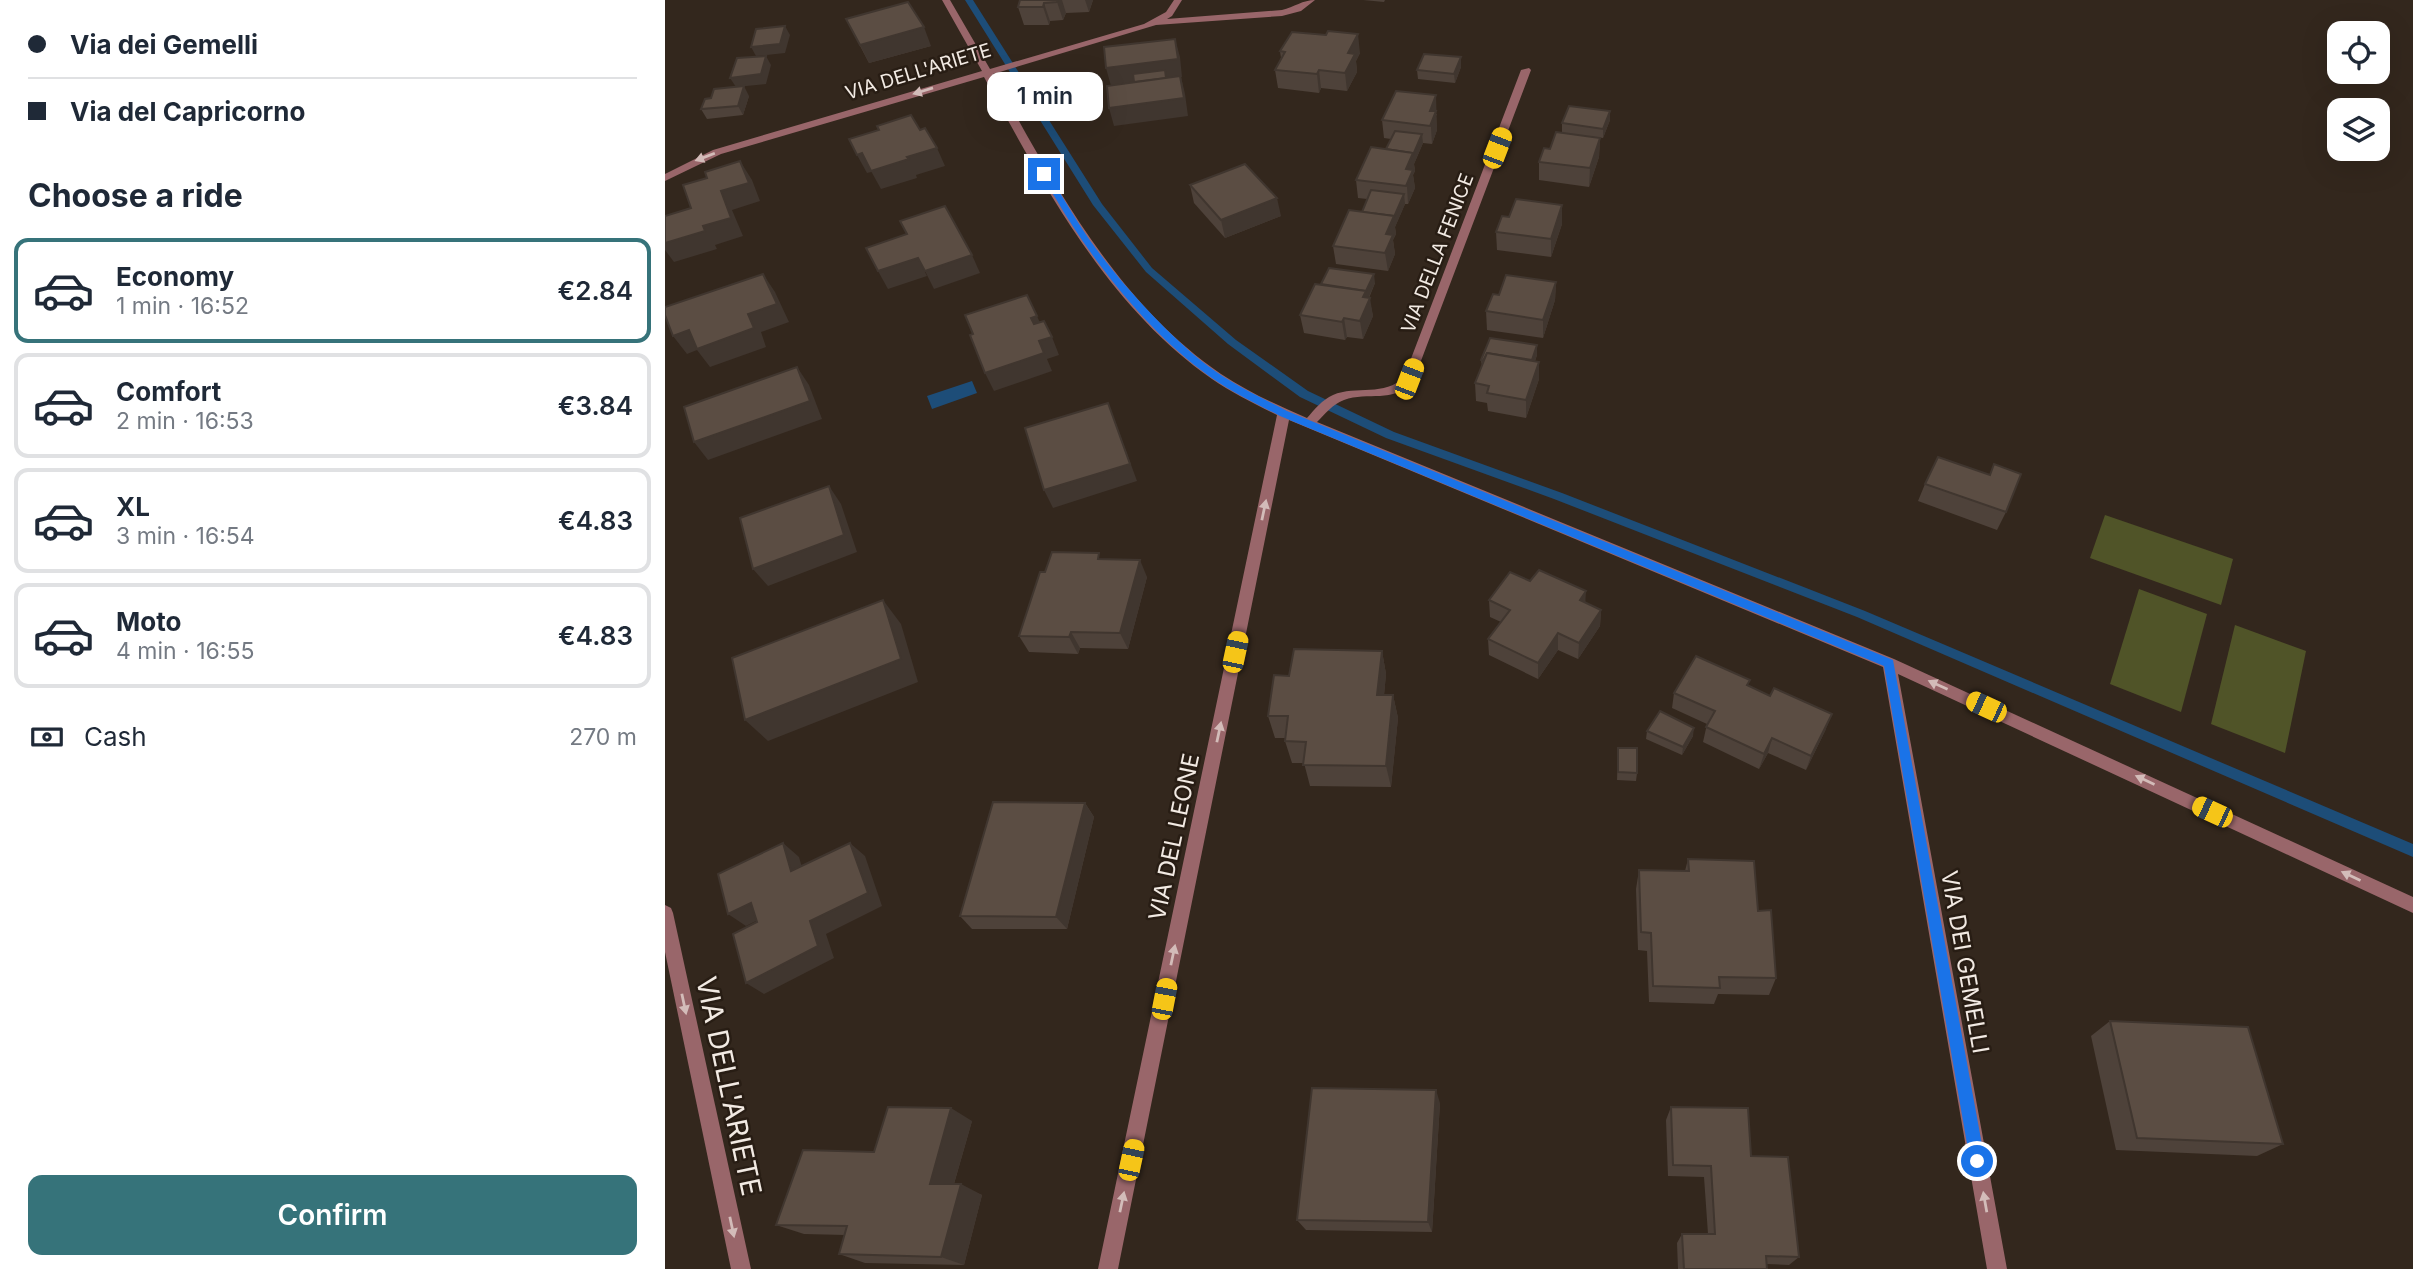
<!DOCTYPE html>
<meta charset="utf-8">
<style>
:root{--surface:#fff;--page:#f2f2f3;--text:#1f2937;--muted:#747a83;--line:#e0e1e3;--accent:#36737a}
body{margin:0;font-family:Inter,sans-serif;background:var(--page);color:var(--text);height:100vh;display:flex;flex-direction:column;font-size:26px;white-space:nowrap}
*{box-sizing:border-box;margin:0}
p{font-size:23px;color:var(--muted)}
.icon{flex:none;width:38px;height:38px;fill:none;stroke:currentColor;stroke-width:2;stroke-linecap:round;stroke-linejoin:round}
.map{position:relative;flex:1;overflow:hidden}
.details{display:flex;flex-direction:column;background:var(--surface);width:665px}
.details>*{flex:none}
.guide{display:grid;align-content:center;height:154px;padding:0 28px;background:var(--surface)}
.tools{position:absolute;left:1662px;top:21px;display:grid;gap:14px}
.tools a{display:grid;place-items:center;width:63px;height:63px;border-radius:14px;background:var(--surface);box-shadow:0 7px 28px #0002;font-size:35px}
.end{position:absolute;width:32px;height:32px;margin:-16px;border:9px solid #1a73e8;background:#fff;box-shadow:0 0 0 4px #fff}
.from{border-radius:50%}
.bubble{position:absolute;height:49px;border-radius:14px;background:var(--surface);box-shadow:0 7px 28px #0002;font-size:23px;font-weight:600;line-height:49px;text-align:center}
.car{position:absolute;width:21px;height:42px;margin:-21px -10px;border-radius:9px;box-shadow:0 0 5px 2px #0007;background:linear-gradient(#f5c518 24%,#345 0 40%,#f5c518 0 76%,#345 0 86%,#f5c518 0)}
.guide b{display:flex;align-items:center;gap:24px;height:66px;font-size:26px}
.guide b+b{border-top:2px solid var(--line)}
.guide i{width:18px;height:18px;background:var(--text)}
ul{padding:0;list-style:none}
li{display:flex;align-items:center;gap:21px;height:105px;margin:0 14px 10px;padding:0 14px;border:4px solid var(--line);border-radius:14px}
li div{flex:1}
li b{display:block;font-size:26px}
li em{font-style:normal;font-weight:600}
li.active{border-color:var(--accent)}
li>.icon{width:63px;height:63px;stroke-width:1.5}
h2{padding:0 28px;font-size:32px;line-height:84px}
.pay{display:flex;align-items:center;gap:18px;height:77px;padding:0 28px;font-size:26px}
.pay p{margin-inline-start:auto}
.cta{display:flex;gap:14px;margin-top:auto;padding:14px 28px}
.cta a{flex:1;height:80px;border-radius:14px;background:var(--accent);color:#fff;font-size:28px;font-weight:600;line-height:80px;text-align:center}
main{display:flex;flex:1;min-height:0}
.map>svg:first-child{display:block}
.green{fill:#505428}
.water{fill:#1d4d78}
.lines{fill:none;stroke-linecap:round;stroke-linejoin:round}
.stream{fill:#1d4d78;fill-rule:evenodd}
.minor{fill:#99666a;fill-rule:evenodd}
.wall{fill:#4e423a}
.shaded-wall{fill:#40362f}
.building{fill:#5b4d43;stroke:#40362f;stroke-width:2}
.oneway{fill:#d3bcb9}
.route{fill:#1a73e8}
.labels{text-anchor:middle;stroke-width:5;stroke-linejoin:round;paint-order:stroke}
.far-street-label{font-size:19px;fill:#f2eae3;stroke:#281d14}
.street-label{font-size:23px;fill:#f2eae3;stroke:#281d14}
.near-street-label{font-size:28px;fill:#f2eae3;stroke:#281d14}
</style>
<main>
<section class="details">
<div class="guide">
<b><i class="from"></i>Via dei Gemelli</b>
<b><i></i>Via del Capricorno</b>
</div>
<h2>Choose a ride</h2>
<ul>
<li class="active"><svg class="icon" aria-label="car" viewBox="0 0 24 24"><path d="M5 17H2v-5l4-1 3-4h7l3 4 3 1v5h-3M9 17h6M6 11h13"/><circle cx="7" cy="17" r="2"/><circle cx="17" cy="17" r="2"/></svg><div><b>Economy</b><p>1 min · 16:52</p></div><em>€2.84</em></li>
<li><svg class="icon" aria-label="car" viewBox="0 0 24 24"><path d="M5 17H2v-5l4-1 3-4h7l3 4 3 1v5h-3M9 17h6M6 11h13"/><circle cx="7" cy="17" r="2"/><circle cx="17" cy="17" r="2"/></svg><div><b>Comfort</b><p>2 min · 16:53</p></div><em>€3.84</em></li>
<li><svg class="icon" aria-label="car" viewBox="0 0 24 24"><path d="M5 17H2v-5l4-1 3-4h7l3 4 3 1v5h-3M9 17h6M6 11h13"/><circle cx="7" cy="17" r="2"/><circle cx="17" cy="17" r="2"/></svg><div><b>XL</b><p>3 min · 16:54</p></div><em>€4.83</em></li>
<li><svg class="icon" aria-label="car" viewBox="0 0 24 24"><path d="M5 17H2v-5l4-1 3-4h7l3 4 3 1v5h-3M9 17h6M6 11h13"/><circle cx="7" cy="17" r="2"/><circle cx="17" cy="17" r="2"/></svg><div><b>Moto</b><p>4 min · 16:55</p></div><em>€4.83</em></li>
</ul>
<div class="pay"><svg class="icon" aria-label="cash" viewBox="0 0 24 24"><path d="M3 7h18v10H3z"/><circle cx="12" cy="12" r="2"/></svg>Cash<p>270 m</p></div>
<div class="cta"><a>Confirm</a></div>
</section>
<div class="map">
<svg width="1748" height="1269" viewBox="0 0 1748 1269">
<rect width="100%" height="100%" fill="#33271d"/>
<g class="green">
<polygon points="1440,515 1568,559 1556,605 1425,558"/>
<polygon points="1474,589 1542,614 1516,712 1445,684"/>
<polygon points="1570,625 1641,651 1620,753 1546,724"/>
</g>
<polygon class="water" points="307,381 312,393 267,409 262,396"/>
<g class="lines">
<polygon class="stream" points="300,0 308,0 437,204 487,268 571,340 643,391 729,432 897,493 1200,611 1748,844 1748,857 1192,617 889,499 721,438 635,397 563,344 481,272 428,205"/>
<g class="minor">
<path d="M277,0H285L325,69L479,24L501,12L509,0H517L507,16L502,19L617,10C629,7 638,0 650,0L636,11L617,16L491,25L328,74C388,183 451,302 556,374C583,392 612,405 642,418C650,409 657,400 668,395C691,385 720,397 739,377L856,70L864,68L866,70L748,382C728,404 703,391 679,400C668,404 660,414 652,422L1229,659L1748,897V913L1233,674L1342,1269H1322L1218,667L624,420L453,1269H433L612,415C590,404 567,393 547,379C442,306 379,186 319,77L56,154L0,181V174L48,150L317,71Z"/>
<polygon points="0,905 6,908 8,913 86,1269 66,1269 0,952"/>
</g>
</g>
<g class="wall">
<polygon points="355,0 428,0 424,12 401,13 398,20 385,21 384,25 359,25 353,7"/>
<polygon points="698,0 720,0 719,2"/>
<polygon points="181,19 266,46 204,63"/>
<polygon points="615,51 695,53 691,61 692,72 682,91 656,88 654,93 613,88 610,70 616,58"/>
<polygon points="796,67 790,83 753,79 752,70"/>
<polygon points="84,96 78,115 42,119 36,109"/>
<polygon points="945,111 945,120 938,138 897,133 897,123"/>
<polygon points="772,114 771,116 772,130 767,144 758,143 749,164 750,171 748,175 750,188 743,204 740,204 730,227 731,234 728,240 730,254 723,271 671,264 668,246 697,212 702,199 693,198 691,180 721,149 726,139 719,138 717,120"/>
<polygon points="935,138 934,157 924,187 874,180 874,162 885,149"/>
<polygon points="525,185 616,216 560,238 529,203"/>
<polygon points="897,205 897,224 886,257 832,250 831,232 844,217"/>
<polygon points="891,282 890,300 878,338 822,330 821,311"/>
<polygon points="710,283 704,298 708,316 698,339 682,337 680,340 639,333 635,315 656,284"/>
<polygon points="872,355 870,361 874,379 861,418 823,411 822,403 811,401 810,383 817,366 816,360"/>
<polygon points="1329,464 1341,512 1332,530 1253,501 1260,484 1325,475"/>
<polygon points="437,559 482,577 463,649 415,648 413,654 364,652 354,636 380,572"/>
<polygon points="865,581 920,603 936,610 935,626 913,659 893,650 873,679 824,655 823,639 836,622 825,617 824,600"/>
<polygon points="717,651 721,674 719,695 728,695 733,718 726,787 645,786 639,763 627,763 620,741 620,738 610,738 603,716 624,676"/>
<polygon points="1084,686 1161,729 1141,770 1103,753 1094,769 1038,742 1042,724 1007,708 1009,693"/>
<polygon points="982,731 1028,736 1017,755 981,739"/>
<polygon points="953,748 972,773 971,781 952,780"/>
<polygon points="420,803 429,817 402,929 307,929 295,916"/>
<polygon points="1023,859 1093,911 1111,978 1104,995 1053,994 1049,1004 984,1002 982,951 973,950 971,889 974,870 1020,871"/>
<polygon points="1445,1021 1618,1144 1592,1156 1451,1150 1426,1036"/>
<polygon points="775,1103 767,1232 641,1230 632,1220"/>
<polygon points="1006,1107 1086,1156 1134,1257 1124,1265 1102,1264 1102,1269 1013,1269 1012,1243 1017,1234 1043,1234 1039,1177 1003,1176 1001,1120"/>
<polygon points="307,1121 289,1184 317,1195 299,1265 200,1263 174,1254 180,1235 139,1234 111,1225 209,1152"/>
</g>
<g class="shaded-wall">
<polygon points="393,0 397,0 401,13 398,20 392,2"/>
<polygon points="420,0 428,0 424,12"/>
<polygon points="379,3 385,21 384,25 378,7"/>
<polygon points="120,26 125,35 120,53 91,56 86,47"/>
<polygon points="259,27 266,46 204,63 195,45"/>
<polygon points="693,34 695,53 691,61 692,72 682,91 680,73 683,53"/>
<polygon points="510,39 515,57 517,77 516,77 520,94 523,116 449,126 444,108 446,86 441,68"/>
<polygon points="101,56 106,65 101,84 71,87 65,78"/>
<polygon points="796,57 796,67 790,83 789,74"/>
<polygon points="654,70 656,88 654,93 652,74"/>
<polygon points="79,86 84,96 78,115 73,106"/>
<polygon points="771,95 772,130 767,144 765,111"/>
<polygon points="945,111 945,120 938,138 938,129"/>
<polygon points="757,134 758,143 749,164 750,171 748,175 750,188 743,204 741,169"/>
<polygon points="935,138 934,157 924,187 925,168"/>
<polygon points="272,148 280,166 251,175 252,178 216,189 206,171 242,157"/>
<polygon points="197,153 206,172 202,173 192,155"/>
<polygon points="75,161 87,180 95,201 67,210 78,236 50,245 52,249 9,262 0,250 0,243 38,226 56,191"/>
<polygon points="739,194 740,204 730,227 731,234 728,240 730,254 723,271 720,253 721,234"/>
<polygon points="612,198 616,216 560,238 556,220"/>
<polygon points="897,205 897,224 886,257 886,239"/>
<polygon points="307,255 315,273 269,289 260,271"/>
<polygon points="253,258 262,276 223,289 213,271"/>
<polygon points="98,274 110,292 124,322 96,332 101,347 45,367 32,350 22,354 8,336 24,330 83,314"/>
<polygon points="709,274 710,283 702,301 705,298 708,316 698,339 695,321 697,299"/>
<polygon points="891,282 890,300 878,338 878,320"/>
<polygon points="372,316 380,334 374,336 366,318"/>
<polygon points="679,318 682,337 680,340 677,322"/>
<polygon points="387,337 394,355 382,359 387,371 329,391 320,373 374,341"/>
<polygon points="872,345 872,355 864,378 864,368"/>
<polygon points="874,362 874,379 861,418 861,400"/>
<polygon points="132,367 144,385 157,419 43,460 29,442"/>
<polygon points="450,421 472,481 388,508 379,490"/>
<polygon points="164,486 176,504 192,552 103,586 88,569"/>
<polygon points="475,560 482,577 463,649 455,633"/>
<polygon points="921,591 920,608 915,600"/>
<polygon points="218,600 236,624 253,682 103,741 80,720"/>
<polygon points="936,610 935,626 913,659 914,643"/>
<polygon points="406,632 415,648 413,654 404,637"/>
<polygon points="893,633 893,650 873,679 873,663"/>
<polygon points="717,651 721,674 717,717 712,695"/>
<polygon points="728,695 733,718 726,787 721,766"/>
<polygon points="1167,714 1161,729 1141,770 1146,756"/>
<polygon points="1029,728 1028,736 1017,755 1018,747"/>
<polygon points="1107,738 1103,753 1094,769 1099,754"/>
<polygon points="420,803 429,817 402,929 391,917"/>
<polygon points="118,843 134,857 142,885 126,871"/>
<polygon points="185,843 200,856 217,906 161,934 169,958 99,994 81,983"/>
<polygon points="86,903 103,915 81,926 63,914"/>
<polygon points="771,1090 775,1103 767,1232 763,1222"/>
<polygon points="286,1108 307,1121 286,1194 265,1184"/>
<polygon points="296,1184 317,1195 299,1265 276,1257"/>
</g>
<g class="building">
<polygon points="355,0 393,0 392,2 379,3 378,7 353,7"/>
<polygon points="243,2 259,27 195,45 181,19"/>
<polygon points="120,26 115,44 86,47 91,29"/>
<polygon points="663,31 693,34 683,53 690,54 680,73 654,70 652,74 610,70 620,52 615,51 627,32 661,35"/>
<polygon points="510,39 513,59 441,68 439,47"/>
<polygon points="759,54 796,57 789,74 752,70"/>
<polygon points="101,56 96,74 65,78 72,58"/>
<polygon points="500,70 501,78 469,82 468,74"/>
<polygon points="515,76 519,98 444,108 442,86"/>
<polygon points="79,86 73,106 36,109 40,99 46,98 49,89"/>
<polygon points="731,91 771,95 765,111 771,111 765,126 717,120"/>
<polygon points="904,106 945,111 938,129 897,123"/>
<polygon points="246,115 255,130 260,128 272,148 242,157 244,159 206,171 197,153 192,155 184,139 214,130 212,126"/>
<polygon points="730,131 757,134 748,155 748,153 721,149"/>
<polygon points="891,132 935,138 925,168 874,162 879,148 885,149"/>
<polygon points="706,147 748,153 741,169 748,170 741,186 691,180"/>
<polygon points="75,161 84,183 56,191 66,218 38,226 40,231 0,243 0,216 26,208 18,185 42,178 40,172"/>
<polygon points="580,164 612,198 556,220 525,185"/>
<polygon points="706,190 739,194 729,217 729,216 697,212"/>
<polygon points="851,199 897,205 886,239 831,232 837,216 844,217"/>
<polygon points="280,206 307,255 260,271 253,258 213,271 201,248 242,234 235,221"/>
<polygon points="684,210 729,216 721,234 728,235 720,253 668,246"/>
<polygon points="664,268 709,274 701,291 656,284"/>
<polygon points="98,274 112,304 83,314 89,328 32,349 24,330 8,336 0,315 0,307"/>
<polygon points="841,275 891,282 878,320 821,311 828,294 834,295"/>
<polygon points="650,284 701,291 698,297 705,298 695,321 679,318 677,322 635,315"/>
<polygon points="362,295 372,316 366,318 369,324 379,321 387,337 374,341 379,353 320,373 305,335 308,334 300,315"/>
<polygon points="825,338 872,345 867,360 822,353 818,361 816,360"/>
<polygon points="822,353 874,362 861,400 822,393 824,386 810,383"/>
<polygon points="132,367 145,401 29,442 19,407"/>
<polygon points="443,403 465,464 379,490 360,428"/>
<polygon points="1273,457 1325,475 1329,464 1356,474 1341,512 1260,484"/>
<polygon points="164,486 179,535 88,569 75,518"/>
<polygon points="387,552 434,553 433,559 475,560 455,633 406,632 404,637 354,636 375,572 380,572"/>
<polygon points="874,570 921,591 915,600 936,610 914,643 893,633 873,663 823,639 845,610 824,600 845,572 865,581"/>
<polygon points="218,600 236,659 80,720 67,658"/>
<polygon points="629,649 717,651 712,695 728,695 721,766 638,765 641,742 620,741 623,716 603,716 609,675 624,676"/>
<polygon points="1031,656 1085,680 1082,685 1105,696 1109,688 1167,714 1146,756 1107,738 1099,754 1041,727 1050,711 1009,693"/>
<polygon points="995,711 1029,728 1018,747 982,731"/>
<polygon points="953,748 972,748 972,773 953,772"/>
<polygon points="328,802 420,803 391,917 295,916"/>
<polygon points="118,843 126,871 185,843 203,893 145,921 153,946 81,983 68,934 92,922 86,903 63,914 53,874"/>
<polygon points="1023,859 1089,861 1093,911 1106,910 1111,978 1054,977 1055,988 988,986 986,933 976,932 974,870 1024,871"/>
<polygon points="1445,1021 1583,1027 1618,1144 1472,1138"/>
<polygon points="647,1088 771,1090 763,1222 632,1220"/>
<polygon points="223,1107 286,1108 265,1184 296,1184 276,1257 174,1254 182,1226 111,1225 138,1150 209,1152"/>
<polygon points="1006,1107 1083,1108 1086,1156 1123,1157 1134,1257 1101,1256 1102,1269 1019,1269 1017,1234 1050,1234 1046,1166 1008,1165"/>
</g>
<defs><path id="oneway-solid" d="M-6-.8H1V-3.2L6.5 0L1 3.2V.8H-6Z" transform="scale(1.75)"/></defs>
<g class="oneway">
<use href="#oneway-solid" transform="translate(258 91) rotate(163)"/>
<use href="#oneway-solid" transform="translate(40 157) rotate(159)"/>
<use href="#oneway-solid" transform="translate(599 510) rotate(-78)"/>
<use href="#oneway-solid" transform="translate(1273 685) rotate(-156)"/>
<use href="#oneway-solid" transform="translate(554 732) rotate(-78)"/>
<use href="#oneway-solid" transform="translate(1480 780) rotate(-155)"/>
<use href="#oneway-solid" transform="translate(1686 876) rotate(-155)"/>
<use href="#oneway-solid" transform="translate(508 955) rotate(-78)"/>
<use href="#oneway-solid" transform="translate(19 1004) rotate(78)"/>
<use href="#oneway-solid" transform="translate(457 1202) rotate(-78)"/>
<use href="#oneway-solid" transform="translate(1320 1202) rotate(-100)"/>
<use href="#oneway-solid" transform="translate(67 1227) rotate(78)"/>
</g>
<path class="route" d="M376,172H382C394,190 404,209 416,227C445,272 500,333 543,366C567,384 595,397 622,411L1228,660L1320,1161L1318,1166L1312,1169L1307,1166L1305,1161L1219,666L615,416C588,402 560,389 536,370C481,329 425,258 391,199C386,191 377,180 376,172Z"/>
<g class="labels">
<g class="far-street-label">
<text transform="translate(253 71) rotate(-17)" y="7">VIA DELL'ARIETE</text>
<text transform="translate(772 253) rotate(-69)" y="7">VIA DELLA FENICE</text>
</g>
<g class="street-label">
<text transform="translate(509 837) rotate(-78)" y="8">VIA DEL LEONE</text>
<text transform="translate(1300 962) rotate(80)" y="8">VIA DEI GEMELLI</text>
</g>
<g class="near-street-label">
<text transform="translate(64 1086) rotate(78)" y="10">VIA DELL'ARIETE</text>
</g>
</g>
</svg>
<div class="tools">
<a><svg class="icon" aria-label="locate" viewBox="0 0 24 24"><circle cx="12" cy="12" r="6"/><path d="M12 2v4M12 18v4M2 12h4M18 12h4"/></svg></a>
<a><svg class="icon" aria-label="layers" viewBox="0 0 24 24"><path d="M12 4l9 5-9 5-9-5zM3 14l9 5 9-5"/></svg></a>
</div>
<i class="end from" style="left:1312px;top:1161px"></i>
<i class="end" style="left:379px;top:174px"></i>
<div class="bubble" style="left:322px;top:72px;width:116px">1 min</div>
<i class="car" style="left:832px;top:148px;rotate:21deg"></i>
<i class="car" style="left:744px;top:379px;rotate:21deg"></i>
<i class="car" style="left:570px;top:652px;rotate:12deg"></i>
<i class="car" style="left:1321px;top:707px;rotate:295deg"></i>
<i class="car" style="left:1547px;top:812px;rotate:295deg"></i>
<i class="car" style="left:499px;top:999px;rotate:11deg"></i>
<i class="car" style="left:466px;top:1160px;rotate:12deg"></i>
</div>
</main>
